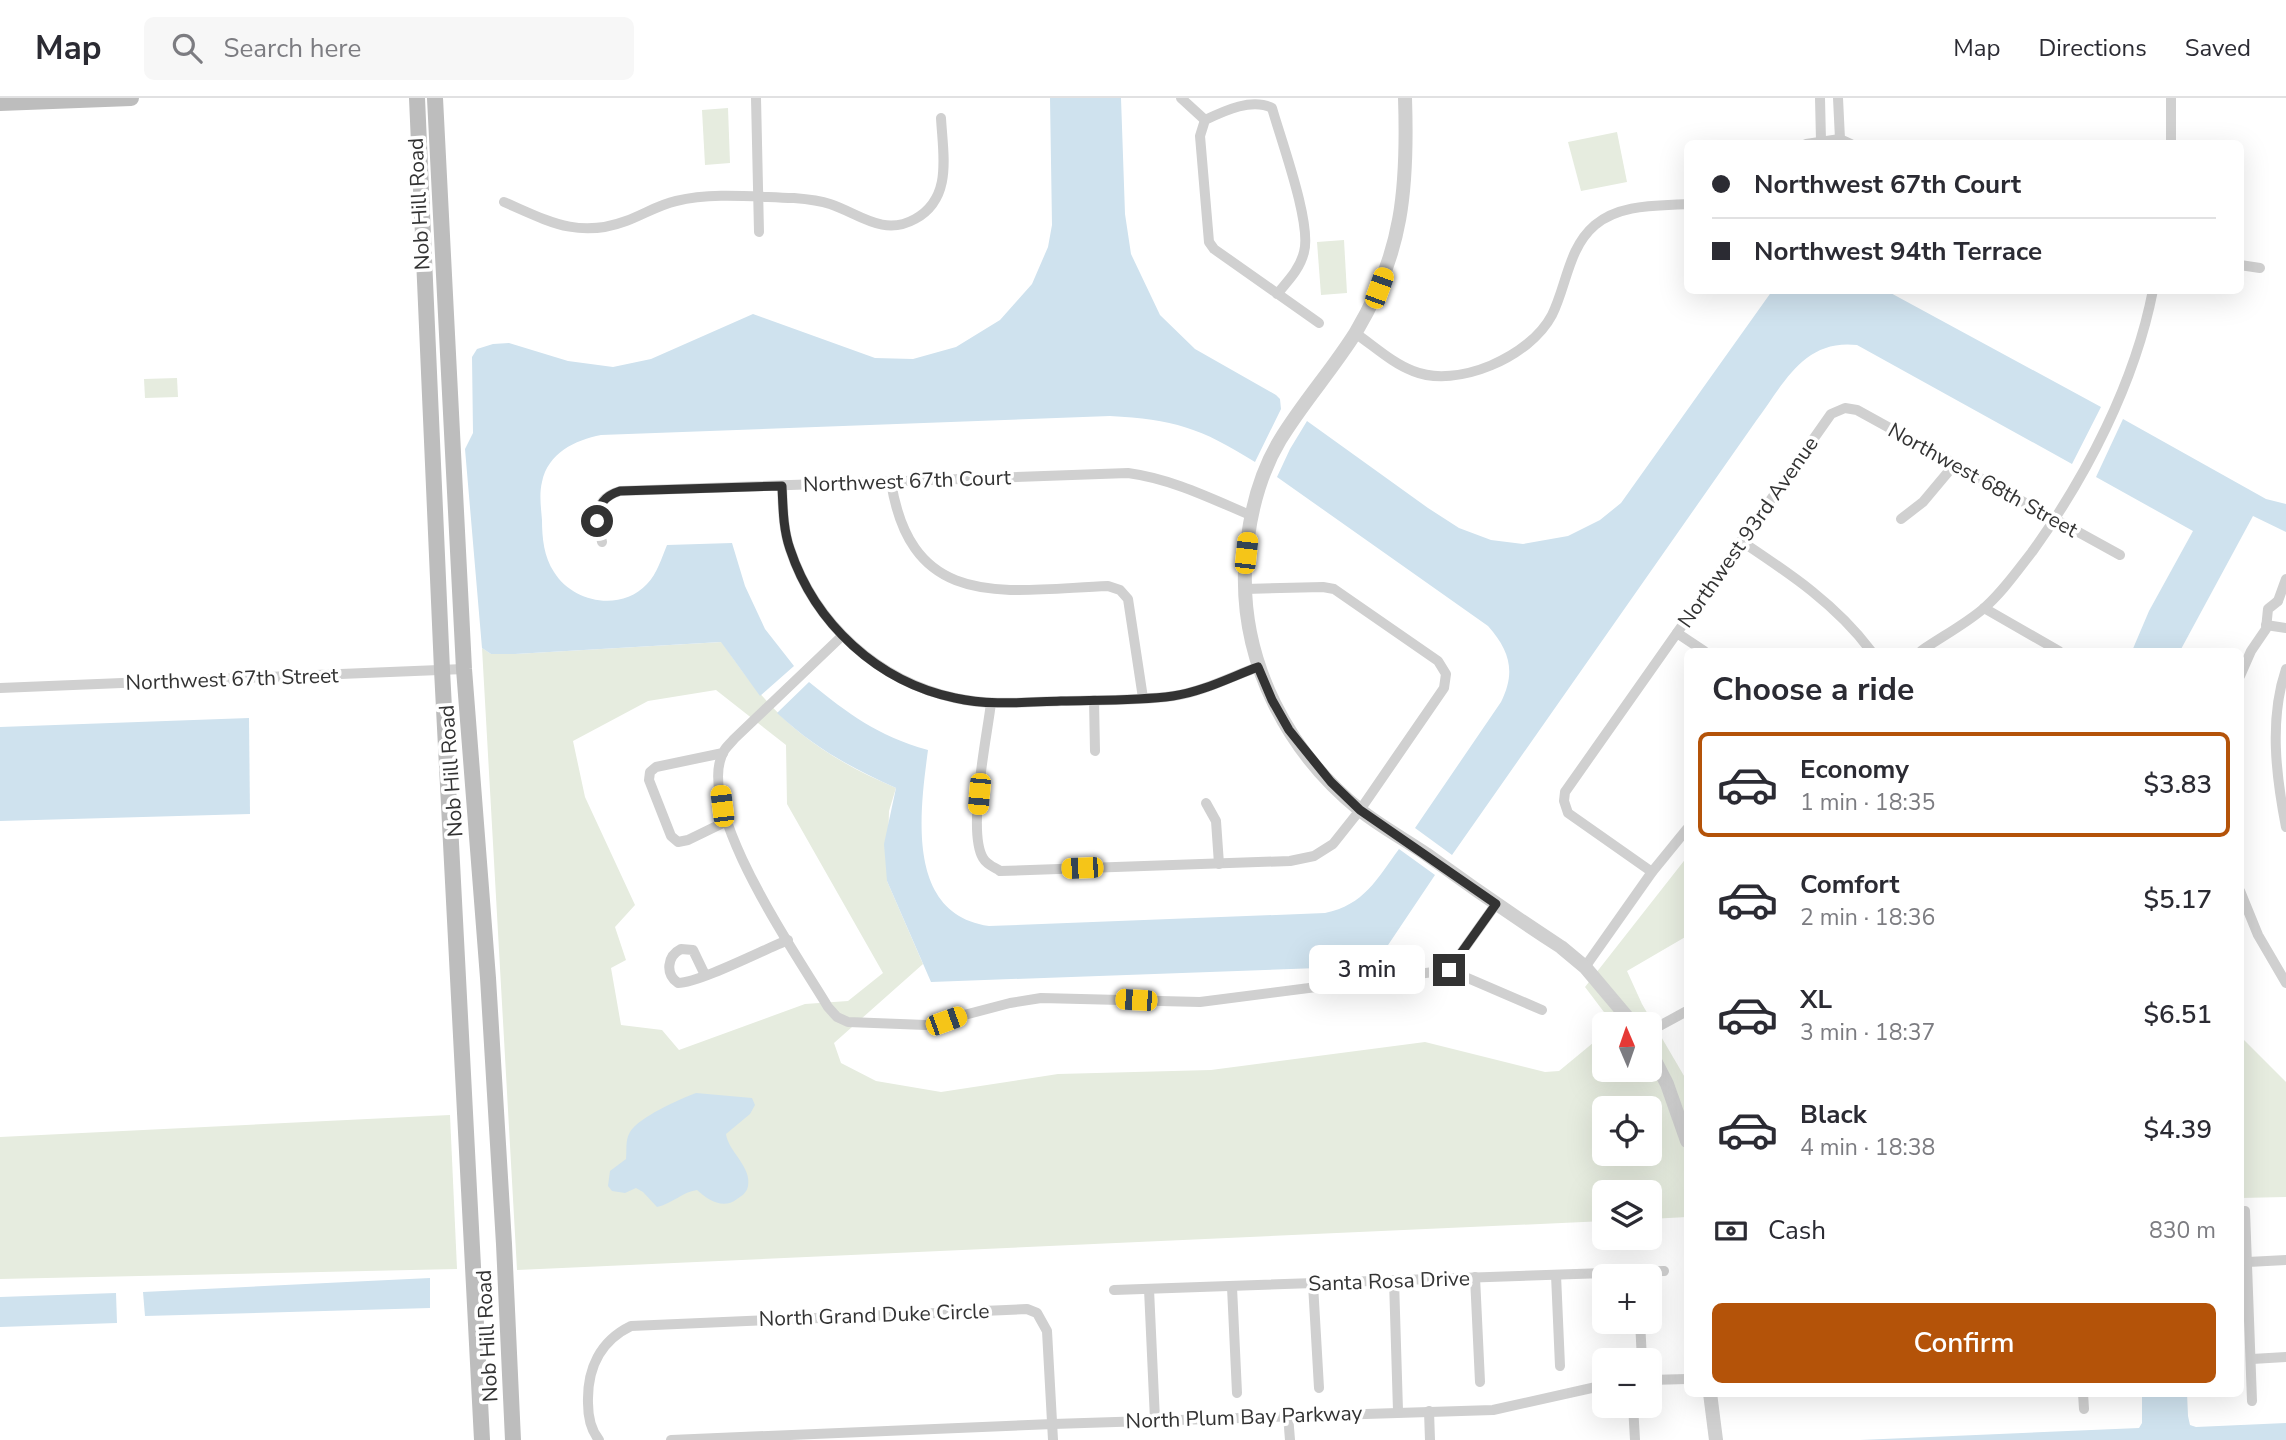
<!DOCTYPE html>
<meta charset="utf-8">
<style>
:root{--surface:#fff;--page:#f7f7f7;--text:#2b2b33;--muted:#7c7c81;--line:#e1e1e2;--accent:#b45309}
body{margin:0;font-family:"Nunito Sans",sans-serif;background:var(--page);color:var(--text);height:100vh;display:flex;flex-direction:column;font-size:26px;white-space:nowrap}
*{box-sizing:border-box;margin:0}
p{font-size:23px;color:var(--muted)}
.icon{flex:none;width:38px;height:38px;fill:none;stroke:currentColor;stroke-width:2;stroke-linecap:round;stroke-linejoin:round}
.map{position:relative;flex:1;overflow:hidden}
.sheet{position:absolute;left:1684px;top:550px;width:560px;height:749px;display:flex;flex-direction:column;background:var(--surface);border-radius:10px;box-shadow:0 7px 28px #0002}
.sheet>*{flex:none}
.top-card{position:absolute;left:1684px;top:42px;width:560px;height:154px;border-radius:10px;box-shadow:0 7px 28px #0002;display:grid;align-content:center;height:154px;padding:0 28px;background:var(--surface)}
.needle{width:46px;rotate:358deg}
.buttons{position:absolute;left:1592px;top:914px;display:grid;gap:14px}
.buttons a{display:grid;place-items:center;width:70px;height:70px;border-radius:10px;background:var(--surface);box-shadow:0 7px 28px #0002;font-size:35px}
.end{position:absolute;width:32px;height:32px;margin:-16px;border:9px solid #333;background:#fff;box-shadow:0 0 0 4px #fff}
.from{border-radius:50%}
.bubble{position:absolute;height:49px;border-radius:10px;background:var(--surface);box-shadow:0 7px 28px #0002;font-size:23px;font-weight:600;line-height:49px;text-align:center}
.car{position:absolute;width:21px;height:42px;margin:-21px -10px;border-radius:9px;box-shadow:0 0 5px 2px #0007;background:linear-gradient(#f5c518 24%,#345 0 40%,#f5c518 0 76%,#345 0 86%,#f5c518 0)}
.top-card b{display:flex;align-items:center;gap:24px;height:66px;font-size:26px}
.top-card b+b{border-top:2px solid var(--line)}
.top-card i{width:18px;height:18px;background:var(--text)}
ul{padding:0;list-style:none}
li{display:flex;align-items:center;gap:21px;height:105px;margin:0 14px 10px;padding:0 14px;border:4px solid transparent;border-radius:10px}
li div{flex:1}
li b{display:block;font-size:26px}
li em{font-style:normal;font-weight:600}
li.current{border-color:var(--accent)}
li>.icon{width:63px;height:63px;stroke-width:1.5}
h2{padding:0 28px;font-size:32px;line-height:84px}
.pay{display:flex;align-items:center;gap:18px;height:77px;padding:0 28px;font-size:26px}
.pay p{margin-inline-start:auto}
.primary-button{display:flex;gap:14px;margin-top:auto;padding:14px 28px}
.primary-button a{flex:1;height:80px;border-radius:10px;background:var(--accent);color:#fff;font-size:28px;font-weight:600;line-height:80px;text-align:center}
header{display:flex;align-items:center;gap:42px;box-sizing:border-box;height:98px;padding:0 35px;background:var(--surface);border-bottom:2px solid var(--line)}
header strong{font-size:33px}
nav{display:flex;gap:38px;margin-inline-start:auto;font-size:24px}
.search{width:490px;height:63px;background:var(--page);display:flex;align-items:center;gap:18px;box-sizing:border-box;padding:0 24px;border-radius:10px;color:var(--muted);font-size:26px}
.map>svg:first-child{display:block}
.green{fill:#e6ecdf;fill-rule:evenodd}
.water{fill:#cfe2ee}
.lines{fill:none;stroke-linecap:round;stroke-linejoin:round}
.minor{stroke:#d0d0d0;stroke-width:10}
.tertiary{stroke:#d0d0d0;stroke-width:14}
.secondary{stroke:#bdbdbd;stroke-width:16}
.route{stroke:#333;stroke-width:9}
.labels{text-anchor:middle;stroke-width:7;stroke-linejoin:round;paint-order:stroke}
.street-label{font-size:21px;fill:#333;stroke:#fff}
</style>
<header>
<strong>Map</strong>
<div class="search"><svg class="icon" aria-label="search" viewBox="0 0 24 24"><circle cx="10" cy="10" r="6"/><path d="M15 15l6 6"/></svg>Search here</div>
<nav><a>Map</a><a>Directions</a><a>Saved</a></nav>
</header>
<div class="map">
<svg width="2286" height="1342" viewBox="0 0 2286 1342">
<rect width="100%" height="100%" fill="#fff"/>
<g class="green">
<polygon points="728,10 730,65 705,67 702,12"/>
<polygon points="1617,34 1627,84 1581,93 1568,44"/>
<polygon points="1344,142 1347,195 1321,197 1317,144"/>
<polygon points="177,280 178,299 145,300 144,281"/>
<path d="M722,544C772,620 813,654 896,690L889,713L887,783L923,866L834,945L841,965L876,983L941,994L1058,976L1211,972L1425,944L1545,974L1559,973L1605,935V971H1650V926H1613L1585,889L1687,759V838L1627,873L1642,906L1687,983V1119L1650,1121V1094H1605V1123L517,1172L482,550L491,556H515ZM716,592L786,647L787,706L883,875L848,903L805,906L679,952L662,932L621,927L611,870L626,862L615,829L635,807L585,699L573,643L648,603ZM1605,1010H1650V1055H1605Z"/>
<polygon points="2240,938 2286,984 2286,1099 2240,1100"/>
<polygon points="450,1017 457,1171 0,1181 0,1039"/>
</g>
<g class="water">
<path d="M1050,0H1121L1125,116L1131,156L1160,217L1195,251L1276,297L1280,301L1281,311L1255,364C1201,330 1173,321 1110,318L601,337C575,342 548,355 542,384C539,396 541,410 542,422C542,440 544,459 554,474C573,505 621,514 647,486C657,476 662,459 667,447L732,445L745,488L765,531L794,568L760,598L721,544L515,556H491L482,550L465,351L473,335L472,259L477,251L493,246L509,245L568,263L613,269L651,261L753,216L875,260L913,261L956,249L1000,222L1032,186L1048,149L1052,127Z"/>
<path d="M1772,193H1887L2101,309L2072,366L1857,247C1803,241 1784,286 1756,323L1452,757L1415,730L1501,604C1516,574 1510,553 1488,528L1277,379L1290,351L1307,323L1428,410L1459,430L1491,442L1523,446L1568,438L1600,422L1621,405Z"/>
<polygon points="2123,321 2266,401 2286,406 2286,434 2253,418 2180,553 2132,553 2149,513 2193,433 2096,379"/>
<path d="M809,584C850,617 876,637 928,652C920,713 905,816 989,828L1325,815C1364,807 1377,781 1399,751L1435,777L1374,868L931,884L887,783L884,746L896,690C848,668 816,651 777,615Z"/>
<polygon points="249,620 250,716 0,723 0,629"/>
<path d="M696,995L752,1000L755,1007L750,1016L726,1036C728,1053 752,1069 748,1088C747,1094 742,1098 737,1101C723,1112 708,1102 697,1092C682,1094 672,1106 657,1109L643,1094L636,1090L625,1095L612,1093L608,1088L610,1073L626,1061C627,1051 625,1043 630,1034C639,1019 680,1001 696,995Z"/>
<polygon points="430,1180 430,1210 145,1218 143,1194"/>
<polygon points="116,1195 117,1225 0,1229 0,1199"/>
<polygon points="2142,1295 2187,1295 2188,1318 2190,1327 2196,1329 2286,1325 2286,1342 1860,1342 2139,1330 2142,1325"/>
</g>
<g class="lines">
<g class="minor">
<polyline points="756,0 759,134"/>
<polyline points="1181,0 1205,22"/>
<polyline points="1820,0 1821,43"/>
<polyline points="1838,0 1840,41"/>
<polyline points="1806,46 1840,41 1851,46"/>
<polyline points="2171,46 2171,0"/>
<path d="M504,104C548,123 578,141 626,123C643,117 658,107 676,103C713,94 755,99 793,100C805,101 818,102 830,106C858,115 883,139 915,121C953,100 943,57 941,20"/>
<polyline points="2240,167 2260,170"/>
<path d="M1277,196C1288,183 1300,171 1304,154C1312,126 1281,42 1272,10C1252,0 1226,12 1205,22L1200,38L1209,144L1214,151L1319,225"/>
<path d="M1355,235C1374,248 1392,265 1413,273C1457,291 1530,259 1552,217C1567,187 1568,150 1595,127C1620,106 1656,108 1687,106"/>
<path d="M891,384C912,515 1006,492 1108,488L1120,492L1128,501L1143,600"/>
<path d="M782,388C783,409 783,431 790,451C815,526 878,583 955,600C990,608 1026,604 1061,603C1098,602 1136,603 1173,598C1202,594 1230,579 1258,569"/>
<polyline points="1901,421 1923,404 1954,367"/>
<path d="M1741,443C1789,475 1836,506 1871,553"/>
<path d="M602,444C597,421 592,401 620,393L1128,375C1172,381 1210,400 1250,417"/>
<polyline points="2278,503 2286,481"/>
<polyline points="1984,510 2059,553"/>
<polyline points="2266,527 2286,530"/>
<polyline points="1677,535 1704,553"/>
<path d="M842,538L734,641C731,645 726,649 724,653C692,708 799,860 828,909L837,919L848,924L926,927L1010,905L1041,900L1200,904L1449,872L1542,912"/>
<path d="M1921,553C1941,539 1964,527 1983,511C2002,495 2017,473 2032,454C2086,379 2135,285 2153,192"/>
<path d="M2286,571C2269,621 2276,678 2286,729"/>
<polyline points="2240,578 2251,553 2266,531 2268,511 2278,503"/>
<polyline points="0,590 464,571"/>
<polyline points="1094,602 1095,653"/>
<path d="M991,605C987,639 967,733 983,760C987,767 994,769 1000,773L1290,763L1314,758L1333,746L1360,712L1444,590L1446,576L1438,563L1334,491L1323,489L1245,491"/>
<polyline points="723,655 656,669 650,674 649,682 671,738 678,744 688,742 725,724"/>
<polyline points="1206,705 1216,723 1219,766"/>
<polyline points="1652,774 1568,715 1564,703 1565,694 1831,316 1845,310 1857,312 2120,457"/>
<polyline points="2240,793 2258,837 2286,885"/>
<polyline points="1585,869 1652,774 1687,731"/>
<polyline points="1449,872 1496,806"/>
<path d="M705,877L693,852L681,851C667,858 665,876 678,885C699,885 765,851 788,842"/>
<polyline points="1650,933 1687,913"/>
<polyline points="2245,1113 2252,1303"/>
<polyline points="2248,1164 2286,1162"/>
<polyline points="1556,1177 1560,1268"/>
<polyline points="1475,1179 1480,1284"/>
<polyline points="1394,1182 1398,1313"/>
<polyline points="1313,1186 1319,1290"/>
<polyline points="1232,1189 1237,1295"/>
<polyline points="1149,1191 1155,1322"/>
<polyline points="1114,1192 1664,1173"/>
<polyline points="1640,1223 1642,1262"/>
<polyline points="2252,1261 2286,1259"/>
<polyline points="1650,1282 1687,1281"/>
<polyline points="2083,1295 2084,1311"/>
<polyline points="1633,1307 1635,1342"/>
<polyline points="1429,1313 1430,1342"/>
<polyline points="1288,1317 1290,1342"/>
<path d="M599,1342C590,1331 588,1319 588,1305C587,1271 600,1243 631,1228L1027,1211L1037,1215L1047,1233L1053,1342"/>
<polyline points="671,1342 1053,1326 1493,1312 1605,1287"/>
</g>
<g class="tertiary">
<path d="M1405,0C1408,89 1403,155 1356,234C1333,271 1303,304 1280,342C1256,382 1247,427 1245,473C1242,566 1288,654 1360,712C1380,728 1404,741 1426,756C1470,788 1515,819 1561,849L1585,869L1633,926"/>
<polyline points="1650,953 1667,986 1687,1043"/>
<polyline points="1710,1295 1716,1342"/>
</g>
<g class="secondary">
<polyline points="417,0 442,572 482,1342"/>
<polyline points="435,0 464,571 488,880 504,1146 513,1342"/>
<polyline points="0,5 131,0"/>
</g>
</g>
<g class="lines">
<path class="route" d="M597,423C598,407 604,398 620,393L782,388C783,409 783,431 790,451C815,526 878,584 955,600C990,608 1026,604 1061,603C1098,602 1136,603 1173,598C1202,594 1231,579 1258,569L1272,602L1289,632L1331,684L1360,712L1496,806L1449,872"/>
</g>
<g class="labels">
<g class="street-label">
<text transform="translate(419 106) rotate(-93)" y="7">Nob Hill Road</text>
<text transform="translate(1983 382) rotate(29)" y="7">Northwest 68th Street</text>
<text transform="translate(907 383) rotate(-2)" y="7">Northwest 67th Court</text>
<text transform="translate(1748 434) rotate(-55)" y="7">Northwest 93rd Avenue</text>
<text transform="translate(232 581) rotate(-2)" y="7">Northwest 67th Street</text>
<text transform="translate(451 673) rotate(-94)" y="7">Nob Hill Road</text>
<text transform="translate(1389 1183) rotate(-2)" y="7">Santa Rosa Drive</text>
<text transform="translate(874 1217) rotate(-2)" y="7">North Grand Duke Circle</text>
<text transform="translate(487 1238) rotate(-93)" y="7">Nob Hill Road</text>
<text transform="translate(1244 1319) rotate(-2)" y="7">North Plum Bay Parkway</text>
</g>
</g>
</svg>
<div class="buttons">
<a><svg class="needle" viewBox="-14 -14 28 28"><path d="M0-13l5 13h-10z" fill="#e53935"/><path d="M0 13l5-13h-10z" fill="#7c7c81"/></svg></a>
<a><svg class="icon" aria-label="locate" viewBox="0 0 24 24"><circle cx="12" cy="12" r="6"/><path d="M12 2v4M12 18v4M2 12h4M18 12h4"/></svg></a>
<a><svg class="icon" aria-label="layers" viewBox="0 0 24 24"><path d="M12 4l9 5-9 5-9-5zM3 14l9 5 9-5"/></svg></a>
<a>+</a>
<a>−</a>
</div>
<i class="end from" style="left:597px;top:423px"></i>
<i class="end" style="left:1449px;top:872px"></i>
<div class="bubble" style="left:1309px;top:847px;width:116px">3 min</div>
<i class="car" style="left:1379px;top:190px;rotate:20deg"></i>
<i class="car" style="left:1246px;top:455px;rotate:6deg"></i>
<i class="car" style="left:979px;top:696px;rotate:185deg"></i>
<i class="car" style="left:722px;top:708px;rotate:353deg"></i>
<i class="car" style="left:1082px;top:770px;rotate:268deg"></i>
<i class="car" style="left:1136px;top:902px;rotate:273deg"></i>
<i class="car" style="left:946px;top:923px;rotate:70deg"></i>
<div class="top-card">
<b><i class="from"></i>Northwest 67th Court</b>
<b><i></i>Northwest 94th Terrace</b>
</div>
<section class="sheet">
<h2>Choose a ride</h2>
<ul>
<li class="current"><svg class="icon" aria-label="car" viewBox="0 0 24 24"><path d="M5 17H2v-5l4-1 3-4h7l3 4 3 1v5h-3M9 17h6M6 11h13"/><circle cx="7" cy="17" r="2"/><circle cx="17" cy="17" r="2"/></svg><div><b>Economy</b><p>1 min · 18:35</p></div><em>$3.83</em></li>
<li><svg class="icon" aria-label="car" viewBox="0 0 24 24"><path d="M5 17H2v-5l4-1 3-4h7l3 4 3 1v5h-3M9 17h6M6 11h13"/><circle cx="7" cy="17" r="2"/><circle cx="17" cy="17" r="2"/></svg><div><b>Comfort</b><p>2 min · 18:36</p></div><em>$5.17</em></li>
<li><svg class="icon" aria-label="car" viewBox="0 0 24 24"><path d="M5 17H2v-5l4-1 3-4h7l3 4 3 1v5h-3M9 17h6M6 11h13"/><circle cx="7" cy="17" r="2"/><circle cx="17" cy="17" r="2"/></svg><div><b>XL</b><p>3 min · 18:37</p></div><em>$6.51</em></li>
<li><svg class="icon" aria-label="car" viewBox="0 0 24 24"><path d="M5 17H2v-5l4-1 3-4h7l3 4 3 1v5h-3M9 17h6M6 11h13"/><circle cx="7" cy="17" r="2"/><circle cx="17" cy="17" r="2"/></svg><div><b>Black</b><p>4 min · 18:38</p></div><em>$4.39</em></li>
</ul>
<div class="pay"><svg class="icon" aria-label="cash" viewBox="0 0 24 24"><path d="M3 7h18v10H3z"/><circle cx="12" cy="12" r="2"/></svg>Cash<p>830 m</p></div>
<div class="primary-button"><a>Confirm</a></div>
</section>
</div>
